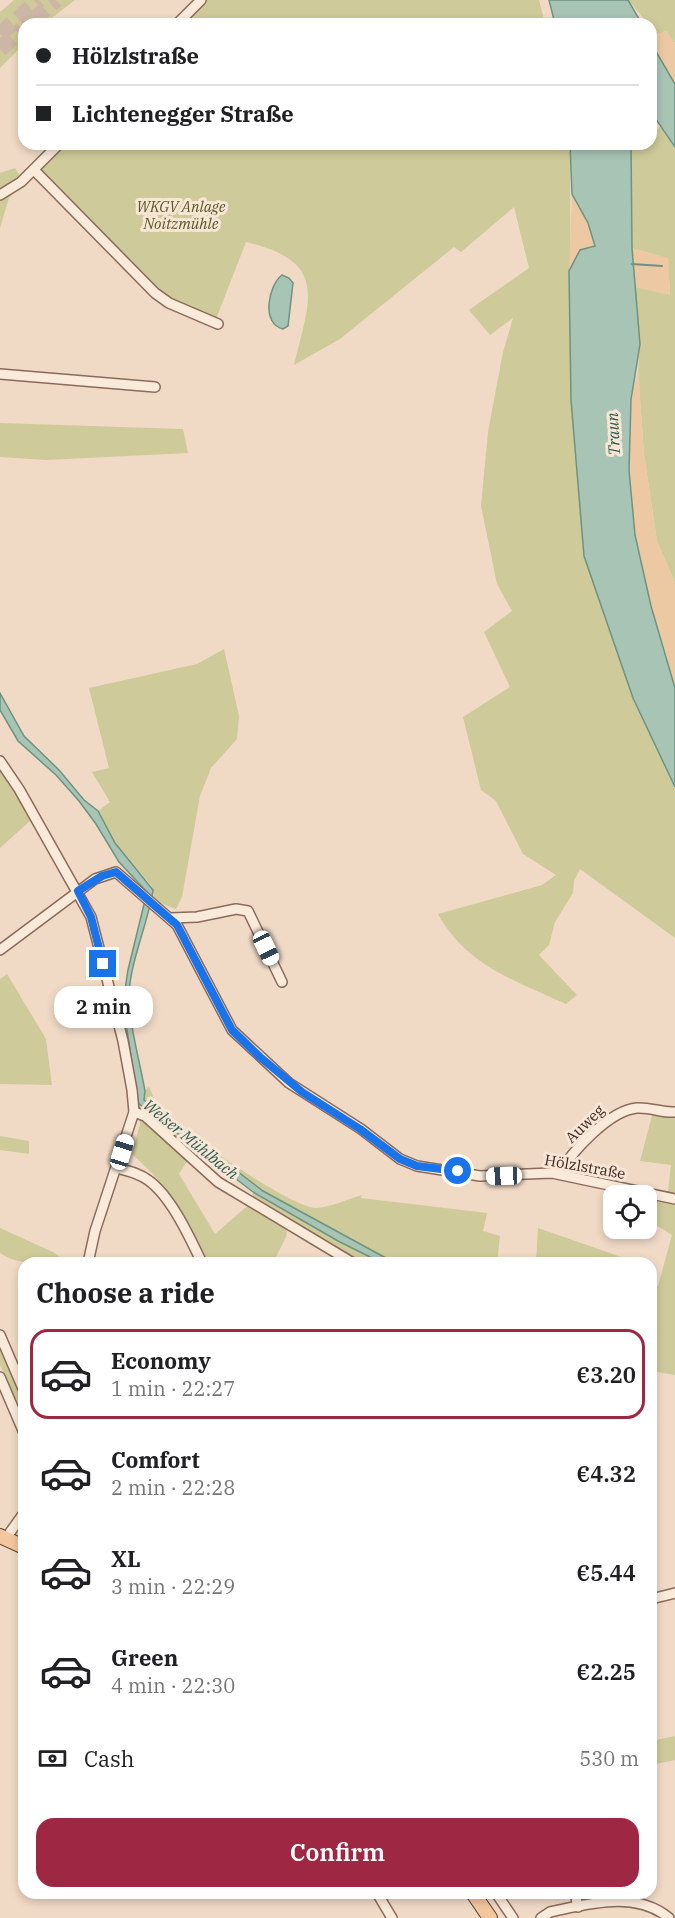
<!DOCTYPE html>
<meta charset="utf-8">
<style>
:root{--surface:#fff;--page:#f2f2f2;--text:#202124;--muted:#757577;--line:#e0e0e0;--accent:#9e2843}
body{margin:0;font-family:"IBM Plex Serif",serif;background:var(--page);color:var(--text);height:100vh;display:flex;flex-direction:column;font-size:22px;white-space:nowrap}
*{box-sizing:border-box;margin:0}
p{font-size:20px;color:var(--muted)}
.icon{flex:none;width:33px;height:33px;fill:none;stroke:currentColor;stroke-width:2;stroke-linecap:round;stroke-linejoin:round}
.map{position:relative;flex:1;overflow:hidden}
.details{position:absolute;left:18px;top:1257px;width:639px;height:642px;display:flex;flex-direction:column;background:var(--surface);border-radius:18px;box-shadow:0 3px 9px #0003}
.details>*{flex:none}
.hud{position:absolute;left:18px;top:18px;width:639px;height:132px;border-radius:18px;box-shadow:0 3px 9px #0003;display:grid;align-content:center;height:132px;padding:0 18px;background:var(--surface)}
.tools{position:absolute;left:603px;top:1185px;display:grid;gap:12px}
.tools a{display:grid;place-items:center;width:54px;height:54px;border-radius:12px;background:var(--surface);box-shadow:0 3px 9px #0003;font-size:30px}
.end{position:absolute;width:27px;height:27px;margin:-14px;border:8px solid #1a73e8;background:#fff;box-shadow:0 0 0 3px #fff}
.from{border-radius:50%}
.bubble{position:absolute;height:42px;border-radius:18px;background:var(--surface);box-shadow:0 3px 9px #0003;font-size:20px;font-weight:600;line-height:42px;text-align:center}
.car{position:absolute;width:18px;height:36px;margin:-18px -9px;border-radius:8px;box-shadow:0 0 4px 2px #0007;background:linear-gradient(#fff 24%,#345 0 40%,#fff 0 76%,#345 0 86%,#fff 0)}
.hud b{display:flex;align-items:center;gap:21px;height:57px;font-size:22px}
.hud b+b{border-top:2px solid var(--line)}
.hud i{width:15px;height:15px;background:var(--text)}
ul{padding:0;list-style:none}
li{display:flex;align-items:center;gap:18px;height:90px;margin:0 12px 9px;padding:0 6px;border:3px solid transparent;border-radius:18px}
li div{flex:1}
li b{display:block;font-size:22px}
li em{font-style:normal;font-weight:600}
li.on{border-color:var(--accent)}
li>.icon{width:54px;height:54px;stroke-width:1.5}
h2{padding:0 18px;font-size:27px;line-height:72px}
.pay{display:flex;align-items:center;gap:15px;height:66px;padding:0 18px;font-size:22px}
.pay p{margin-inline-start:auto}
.action{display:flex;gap:12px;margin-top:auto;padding:12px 18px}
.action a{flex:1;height:69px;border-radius:18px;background:var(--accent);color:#fff;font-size:24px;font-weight:600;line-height:69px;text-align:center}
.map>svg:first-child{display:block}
.green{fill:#cfca99}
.sand{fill:#ecc9a3}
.water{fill:#a8c4b5;stroke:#6e9381;stroke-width:1.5}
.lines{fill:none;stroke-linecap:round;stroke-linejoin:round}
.stream{stroke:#6e9381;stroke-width:2}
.highway-tunnel{stroke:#ccb6a5;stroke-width:16;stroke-dasharray:16 8;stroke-linecap:butt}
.street-casing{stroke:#8c6a5b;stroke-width:12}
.primary-casing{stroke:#5a3a2f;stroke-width:16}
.street{stroke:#faeada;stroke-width:9}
.primary{stroke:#f4c69e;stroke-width:14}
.route{stroke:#1a73e8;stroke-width:8}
.labels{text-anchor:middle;stroke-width:6;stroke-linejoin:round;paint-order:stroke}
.park-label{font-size:15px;font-style:italic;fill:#575925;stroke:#f7e6d6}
.street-label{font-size:15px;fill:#3c271f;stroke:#f7e6d6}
.water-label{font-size:16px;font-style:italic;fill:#2e5c4f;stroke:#f7e6d6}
</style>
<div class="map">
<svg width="675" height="1918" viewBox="0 0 675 1918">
<rect width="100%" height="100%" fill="#f0dac6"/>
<g class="green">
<polygon points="14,0 75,0 44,24 24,24 24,44 0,68 0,12"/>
<polygon points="206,0 539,0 545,24 183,24"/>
<polygon points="628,0 675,0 675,43 666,31 658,35"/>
<polygon points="661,126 675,147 675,583 657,541 644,454 638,370 640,344 635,287 670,294 668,259 632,248 631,144 651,144 651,136"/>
<path d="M66,144H570L571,400L584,556L633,698L675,787V938L580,869L574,881L573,893L555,922L549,945L539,955L577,995L566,1004C514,980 467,966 438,914L542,885L556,875L523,854L496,801L481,790L463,717L510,687L484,632L512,611L497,584L481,506L488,432L503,352L513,318L490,335L469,310L529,268L514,207L461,252L454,247L340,339L294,365C310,298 329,262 246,242L216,319L158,292L40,170Z"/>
<polygon points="15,168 24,182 9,198 0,228 0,173"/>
<polygon points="0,423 183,429 188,453 47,460 0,457"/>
<polygon points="224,649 239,716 237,739 211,768 200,796 182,897 176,909 152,900 153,890 151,885 115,843 98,811 110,802 92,772 109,768 89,688 197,664"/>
<polygon points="0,766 31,820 0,848"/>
<polygon points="7,974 46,1039 52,1085 0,1084 0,979"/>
<path d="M149,1086C152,1094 156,1105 162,1111C182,1131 292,1209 317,1208C331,1207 348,1199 362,1195L361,1198L487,1213L483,1231L500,1236L497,1263H395L263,1191L144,1100L145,1091Z"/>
<path d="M138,1103L195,1149L179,1174L215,1234L253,1201V1192L338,1241L382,1263H360L288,1223L286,1237L273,1263H207C184,1212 174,1192 132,1154L140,1124Z"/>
<polygon points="653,1112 675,1116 675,1375 651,1371 651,1285 658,1286 672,1235 646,1219 647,1197 667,1200 671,1165 640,1161"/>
<polygon points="0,1136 29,1141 29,1154 0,1150"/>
<path d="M0,1228L53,1252L68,1263C42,1263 22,1267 0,1253Z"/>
<polygon points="538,1228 630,1260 629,1263 536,1263"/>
<polygon points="0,1340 24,1399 24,1420 0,1365"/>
<polygon points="675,1736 675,1760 651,1765 651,1741"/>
</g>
<g class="sand">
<polygon points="651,27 658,34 666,31 675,43 675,84 651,43"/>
<polygon points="572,194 588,223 595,246 580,250 569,270"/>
<polygon points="632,248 668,258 670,295 635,287"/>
<path d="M638,370L644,454L657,541L675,583V688C669,660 660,635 652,608C629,533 619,447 638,370Z"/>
</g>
<g class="water">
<polygon points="549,0 628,0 642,24 555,24"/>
<polygon points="651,43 675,84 675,147 651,112"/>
<polygon points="570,144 631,144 632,248 640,344 631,400 629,470 635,535 651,606 675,688 675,787 633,698 584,556 571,400 569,271 580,250 595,246 588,223 572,194"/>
<path d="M282,275L289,278L293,283L288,326L283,329C261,324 268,286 282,275Z"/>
<path d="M0,693L24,736L59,770L84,800L98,811L115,843L153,890C148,925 127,968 129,1003C131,1032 140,1062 145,1091L144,1100L263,1191L395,1263H382L338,1241L253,1192L138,1103L123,1003L128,970L147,892L119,862L96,824L79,801L56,775L18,741L0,710Z"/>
</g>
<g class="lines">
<polyline class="stream" points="632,264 662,266"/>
<g class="highway-tunnel">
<polyline points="33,20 56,0"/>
<polyline points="0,34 39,0"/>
<polyline points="0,49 22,29"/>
</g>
<g class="street-casing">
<g id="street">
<polyline points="177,24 201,0"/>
<polyline points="34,170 155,293 169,303 218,324"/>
<polyline points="0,195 21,182 59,144"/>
<polyline points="0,374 155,387"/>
<polyline points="0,761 19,789 91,917 123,1041 132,1090 134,1112 95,1231 88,1263"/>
<polyline points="171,918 197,917 236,909 248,911 282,982"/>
<polyline points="0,950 95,879 116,872 177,925 232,1030 289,1083 361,1129 400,1159 417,1166 480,1176 552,1173 675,1199"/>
<polyline points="134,1112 145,1116 218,1182 353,1263"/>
<path d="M117,1168C128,1171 139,1173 148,1180C171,1196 190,1238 202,1263"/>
<path d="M559,1174C572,1151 610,1110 637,1108C650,1107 662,1113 675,1112"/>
<polyline points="0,1335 24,1391"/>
<polyline points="0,1377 24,1433"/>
<polyline points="6,1538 24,1513"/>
<polyline points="651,1599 675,1593"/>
<polyline points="377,1893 392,1918"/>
<polyline points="496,1893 513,1918"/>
<polyline points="575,1893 578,1907"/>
<path d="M541,1918L550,1912C589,1904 635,1890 669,1918"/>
</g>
</g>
<g class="primary-casing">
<g id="primary">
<polyline points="0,1536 24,1547"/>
<polyline points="473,1893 490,1918"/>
</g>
</g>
<use href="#street" class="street"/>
<use href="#primary" class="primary"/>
</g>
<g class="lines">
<polyline class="route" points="103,964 91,917 78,891 102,876 116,872 177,925 232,1030 260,1057 302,1092 360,1129 400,1159 417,1166 458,1171"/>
</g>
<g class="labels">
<g class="park-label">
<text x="181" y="212">WKGV Anlage<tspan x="181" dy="17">Noitzmühle</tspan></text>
</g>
<g class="street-label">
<text transform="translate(585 1124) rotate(-44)" y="5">Auweg</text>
<text transform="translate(585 1167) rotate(10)" y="5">Hölzlstraße</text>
</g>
<g class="water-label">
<text transform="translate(613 434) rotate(-93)" y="6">Traun</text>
<text transform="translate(191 1139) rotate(39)" y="6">Welser Mühlbach</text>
</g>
</g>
</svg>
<div class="tools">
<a><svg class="icon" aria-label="locate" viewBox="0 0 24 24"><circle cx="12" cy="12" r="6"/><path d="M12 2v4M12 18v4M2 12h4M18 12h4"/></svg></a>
</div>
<i class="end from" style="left:458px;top:1171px"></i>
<i class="end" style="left:103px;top:964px"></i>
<div class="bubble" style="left:54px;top:986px;width:99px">2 min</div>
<i class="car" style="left:266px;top:948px;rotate:155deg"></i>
<i class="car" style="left:122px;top:1152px;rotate:17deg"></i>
<i class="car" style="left:504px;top:1176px;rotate:268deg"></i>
<div class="hud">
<b><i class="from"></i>Hölzlstraße</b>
<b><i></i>Lichtenegger Straße</b>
</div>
<section class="details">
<h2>Choose a ride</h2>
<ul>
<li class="on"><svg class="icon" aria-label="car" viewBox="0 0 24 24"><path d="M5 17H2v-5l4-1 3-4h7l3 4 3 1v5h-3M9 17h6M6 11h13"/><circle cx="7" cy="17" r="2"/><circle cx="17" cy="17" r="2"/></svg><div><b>Economy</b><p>1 min · 22:27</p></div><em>€3.20</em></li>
<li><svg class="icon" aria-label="car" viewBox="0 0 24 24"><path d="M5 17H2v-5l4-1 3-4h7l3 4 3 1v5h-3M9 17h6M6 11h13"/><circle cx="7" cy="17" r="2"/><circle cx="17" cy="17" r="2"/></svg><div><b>Comfort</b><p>2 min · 22:28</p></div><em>€4.32</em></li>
<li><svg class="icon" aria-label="car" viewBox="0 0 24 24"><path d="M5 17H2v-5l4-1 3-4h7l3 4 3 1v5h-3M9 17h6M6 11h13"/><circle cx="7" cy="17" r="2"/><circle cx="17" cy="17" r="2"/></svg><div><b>XL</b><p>3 min · 22:29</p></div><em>€5.44</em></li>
<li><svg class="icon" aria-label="car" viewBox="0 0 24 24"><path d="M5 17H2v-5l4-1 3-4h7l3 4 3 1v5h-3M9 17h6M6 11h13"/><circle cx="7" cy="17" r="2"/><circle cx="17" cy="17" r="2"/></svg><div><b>Green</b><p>4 min · 22:30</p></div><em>€2.25</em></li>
</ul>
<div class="pay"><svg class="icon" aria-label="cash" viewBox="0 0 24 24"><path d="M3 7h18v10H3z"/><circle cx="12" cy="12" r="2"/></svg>Cash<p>530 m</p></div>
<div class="action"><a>Confirm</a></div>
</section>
</div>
